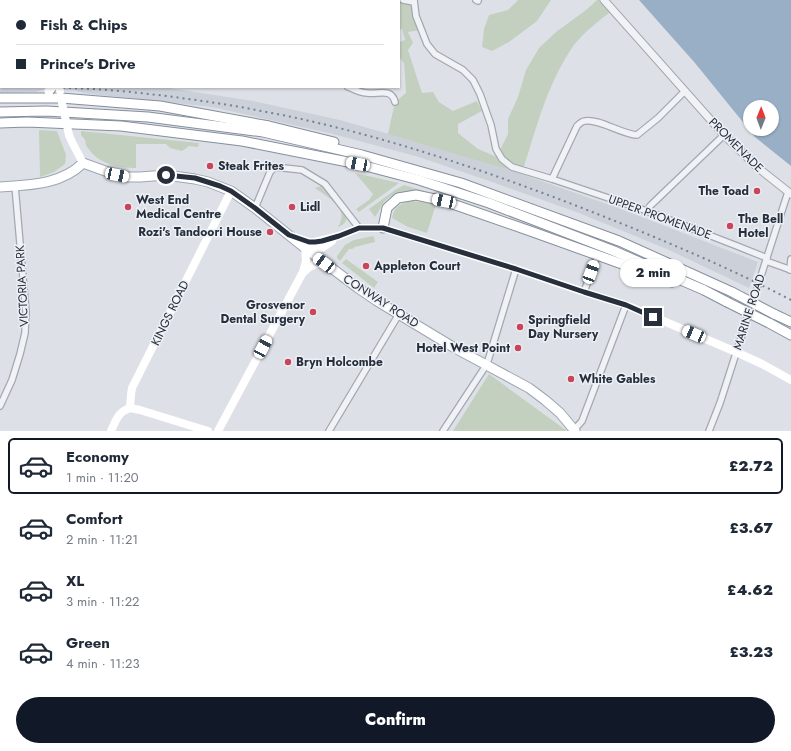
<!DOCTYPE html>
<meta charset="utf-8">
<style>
:root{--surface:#fff;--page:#f2f2f3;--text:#1f2937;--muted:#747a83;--line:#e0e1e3;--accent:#111827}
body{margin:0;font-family:Jost,sans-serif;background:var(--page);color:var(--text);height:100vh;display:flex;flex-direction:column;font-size:15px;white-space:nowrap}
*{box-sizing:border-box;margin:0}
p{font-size:13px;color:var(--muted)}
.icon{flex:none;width:22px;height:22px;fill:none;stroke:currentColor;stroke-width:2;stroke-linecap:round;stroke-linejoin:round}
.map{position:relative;height:431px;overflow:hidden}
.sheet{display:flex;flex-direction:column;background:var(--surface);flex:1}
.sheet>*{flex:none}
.hud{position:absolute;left:0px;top:0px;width:400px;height:88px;box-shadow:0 1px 3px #0004;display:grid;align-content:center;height:88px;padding:0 16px;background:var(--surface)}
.needle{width:26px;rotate:1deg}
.tools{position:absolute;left:743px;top:100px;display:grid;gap:8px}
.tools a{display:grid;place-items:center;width:36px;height:36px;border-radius:50%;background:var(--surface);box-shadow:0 1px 3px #0004;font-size:20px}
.end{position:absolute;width:18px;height:18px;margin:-9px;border:5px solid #272f3d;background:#fff;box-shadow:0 0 0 2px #fff}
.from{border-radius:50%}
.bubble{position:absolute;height:28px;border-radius:14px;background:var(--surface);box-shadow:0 1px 3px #0004;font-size:13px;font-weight:800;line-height:28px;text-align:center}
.car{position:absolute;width:12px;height:24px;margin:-12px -6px;border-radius:5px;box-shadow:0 0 3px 1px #0007;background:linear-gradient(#fff 24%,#345 0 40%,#fff 0 76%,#345 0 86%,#fff 0)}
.hud b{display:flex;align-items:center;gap:14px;height:38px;font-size:15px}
.hud b+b{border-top:1px solid var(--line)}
.hud i{width:10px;height:10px;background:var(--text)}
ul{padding:7px 0 0;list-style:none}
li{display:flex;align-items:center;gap:12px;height:56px;margin:0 8px 6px;padding:0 8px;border:2px solid transparent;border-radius:6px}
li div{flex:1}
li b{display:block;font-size:15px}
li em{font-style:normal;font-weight:800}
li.selected{border-color:var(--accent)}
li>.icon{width:36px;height:36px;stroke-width:1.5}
.action{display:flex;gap:8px;margin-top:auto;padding:8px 16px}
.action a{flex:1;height:46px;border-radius:24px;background:var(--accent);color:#fff;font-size:16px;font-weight:800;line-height:46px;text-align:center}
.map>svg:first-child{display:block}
.built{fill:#cbd0d9}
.green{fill:#c3d0bf}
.water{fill:#99afc6;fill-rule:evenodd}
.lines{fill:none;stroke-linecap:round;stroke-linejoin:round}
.minor-casing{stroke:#a3a8b1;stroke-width:8}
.tertiary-casing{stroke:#a3a8b1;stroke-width:9}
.primary-casing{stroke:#9da6b2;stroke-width:11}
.trunk-casing{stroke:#858f9d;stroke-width:11}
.minor{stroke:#f0f2f5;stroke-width:5.5}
.tertiary{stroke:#f0f2f5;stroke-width:7}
.secondary{stroke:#fff;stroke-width:8}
.primary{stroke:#fff;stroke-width:9}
.trunk{stroke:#fff;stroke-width:9}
.rail{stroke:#778190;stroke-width:2;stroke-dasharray:2 4;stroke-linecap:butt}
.trunk-bridge-casing{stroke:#858f9d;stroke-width:11;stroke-linecap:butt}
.secondary-bridge{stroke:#fff;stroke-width:8}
.trunk-bridge{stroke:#fff;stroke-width:9}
.route{stroke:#272f3d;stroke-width:5}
.poi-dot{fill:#ca445a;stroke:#edf0f5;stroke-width:1.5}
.labels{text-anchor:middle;stroke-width:3;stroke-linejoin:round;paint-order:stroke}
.street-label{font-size:12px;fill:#272f3d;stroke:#edf0f5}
.poi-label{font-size:12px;font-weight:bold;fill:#272f3d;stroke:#edf0f5;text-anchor:start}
</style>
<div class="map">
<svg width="791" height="431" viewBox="0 0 791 431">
<rect width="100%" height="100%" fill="#dde1e7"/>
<polygon class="built" points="0,78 1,78 1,87 163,87 253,101 340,120 496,165 621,209 758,262 749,288 669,250 579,213 492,182 419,157 333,134 212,107 83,93 75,90 45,89 36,92 0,93"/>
<g class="green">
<path d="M292,0H415L421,30L408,32L413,43L408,50L422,93L433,92L439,102L453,111L477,101L482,111L458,124V133L478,149L502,159L500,150L508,134V119L518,97L526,70L539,48L556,32L586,10L597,0H604L613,10C600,20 584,32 574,45C547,84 537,126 523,170L504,161L510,170L388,134L395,102L406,93L404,63L400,58V42L405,40L402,29L399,30V1H290Z"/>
<polygon points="518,0 551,0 537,21 509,42 492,51 482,47 484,29 489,15 508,10"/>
<polygon points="39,130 57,131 66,155 65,164 54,172 40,177"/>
<path d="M81,131L199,143L198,147L189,146L182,151L170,148L166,144H136V168C119,168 98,164 88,148C85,145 86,142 85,140C84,138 82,136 81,135Z"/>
<polygon points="355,173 399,183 359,212 356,209 369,200 373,194"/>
<path d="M404,185L424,191C412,190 394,191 385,201C381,205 379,212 375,217L369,209L395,190Z"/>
<path d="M321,186L325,189L346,214L347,217C346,223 343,225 338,227C350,208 329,198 315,188Z"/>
<path d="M412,201L436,204L427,233L408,227L392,218C394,206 401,203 412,201Z"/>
<polygon points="373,236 374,237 375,242 355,247 352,249 349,249 340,261 337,258 337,256 345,245 354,240"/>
<polygon points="346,259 378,282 374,288 342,263"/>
<polygon points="489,374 567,431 453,431"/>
</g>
<path class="water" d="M639,0H791V166L755,137L695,63ZM750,107H772V129H750Z"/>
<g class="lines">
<g class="minor-casing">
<g id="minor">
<polyline points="209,0 209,1"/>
<polyline points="403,0 414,2"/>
<polyline points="414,0 416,16 427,44 435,54 463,70 473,80 480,94 491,125 496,149 502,159 512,167 552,179 647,211 737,246 767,258"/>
<polyline points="476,0 478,1"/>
<polyline points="290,1 292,0"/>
<polyline points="0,18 1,18"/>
<path d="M348,87C354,89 360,93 367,93C378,95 391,87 395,102"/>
<path d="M552,179L577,126C579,124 582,121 585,121C598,118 621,134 637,135L658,118L685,91"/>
<polyline points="255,208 270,172 275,167 302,170 325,184 359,228"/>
<polyline points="647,211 650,206 724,135"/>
<polyline points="766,261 791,270"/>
<polyline points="790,270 791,259"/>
<polyline points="584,292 595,262"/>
<polyline points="0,406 12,380 20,354 25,333 26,312 15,186"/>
<polyline points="574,430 582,421 626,305"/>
<polyline points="329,431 399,314"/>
<polyline points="443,431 487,364 516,269"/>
<polyline points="709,431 720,403 788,192"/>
</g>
</g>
<g class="tertiary-casing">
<polyline id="tertiary" points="604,0 724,135 757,167 791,194"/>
</g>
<g class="primary-casing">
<path id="primary" d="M0,187C29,185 61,185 83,163L108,172L126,177H140L166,175L195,179L208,182L231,191L255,208L305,248L358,288L377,301L453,347L529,388L545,400L560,413L575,431"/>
</g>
<g class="trunk-casing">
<g id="trunk">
<polyline points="0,98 61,98 160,106 269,126 334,142"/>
<polyline points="0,112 46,111 148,117 263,132 362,155 461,183 619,241 732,292"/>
<polyline points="0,123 27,122 121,126 242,141 358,164 419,180 489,203 614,251 704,290 727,302"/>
<polyline points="383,228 387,208 398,198 416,195 444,201 533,232 672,282"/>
<polyline points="774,314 791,322"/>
<polyline points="769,323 791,335"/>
</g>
</g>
<use href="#minor" class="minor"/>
<use href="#tertiary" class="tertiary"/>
<g class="secondary">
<polyline points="32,0 33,1"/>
<polyline points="69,135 72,142 83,163"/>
<polyline points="292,236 309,242 315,242 339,236 359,228 383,228 516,269 584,292 626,305 736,352 762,364 791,380"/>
<path d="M304,272C310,265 315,264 324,263"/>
<polyline points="130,408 131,395 132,388 231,191"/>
<polyline points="130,408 140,410 208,431"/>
<path d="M111,431C116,420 118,412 130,408"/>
<path d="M218,431L303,272L306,261L305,248C318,252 321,249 332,241"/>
</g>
<use href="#primary" class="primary"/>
<use href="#trunk" class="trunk"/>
<g class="rail">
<polyline points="0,82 1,82"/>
<path d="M45,87C61,88 77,88 93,89C142,92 192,99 241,107C265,112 290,116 314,122C401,142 488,172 572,204C646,233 720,263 791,300"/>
</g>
<g class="trunk-bridge-casing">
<g id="trunk-bridge">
<polyline points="49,91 52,87"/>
<polyline points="732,292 774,314"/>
<polyline points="727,302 769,323"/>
</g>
</g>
<g class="secondary-bridge">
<polyline points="59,87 60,91"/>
<polyline points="62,103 69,135"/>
</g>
<use href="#trunk-bridge" class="trunk-bridge"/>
</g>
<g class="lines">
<polyline class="route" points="166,175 195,178 220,186 231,191 255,208 289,235 309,242 315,242 322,241 339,236 359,228 383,228 516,269 584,292 626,305 653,317"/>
</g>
<g class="poi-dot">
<circle cx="210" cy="166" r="4"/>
<circle cx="757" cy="191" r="4"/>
<circle cx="128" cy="207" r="4"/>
<circle cx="292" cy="207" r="4"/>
<circle cx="730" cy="226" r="4"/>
<circle cx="270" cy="232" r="4"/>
<circle cx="366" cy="266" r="4"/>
<circle cx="313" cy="312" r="4"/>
<circle cx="520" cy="327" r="4"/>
<circle cx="518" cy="348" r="4"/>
<circle cx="288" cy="362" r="4"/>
<circle cx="571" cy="379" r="4"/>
</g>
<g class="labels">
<g class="street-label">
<text transform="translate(736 145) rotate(45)" y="4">PROMENADE</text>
<text transform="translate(660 217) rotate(20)" y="4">UPPER PROMENADE</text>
<text transform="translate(22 286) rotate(-93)" y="4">VICTORIA PARK</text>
<text transform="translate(381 301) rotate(33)" y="4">CONWAY ROAD</text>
<text transform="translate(749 312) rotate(-72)" y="4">MARINE ROAD</text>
<text transform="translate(170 313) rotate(-64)" y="4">KINGS ROAD</text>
</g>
<g class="poi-label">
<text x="218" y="170">Steak Frites</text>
<text x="749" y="195" text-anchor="end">The Toad</text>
<text x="136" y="204">West End<tspan x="136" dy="14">Medical Centre</tspan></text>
<text x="300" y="211">Lidl</text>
<text x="738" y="223">The Bell<tspan x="738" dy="14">Hotel</tspan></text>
<text x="262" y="236" text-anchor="end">Rozi's Tandoori House</text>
<text x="374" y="270">Appleton Court</text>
<text x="305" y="309" text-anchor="end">Grosvenor<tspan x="305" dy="14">Dental Surgery</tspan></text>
<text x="528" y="324">Springfield<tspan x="528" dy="14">Day Nursery</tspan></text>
<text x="510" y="352" text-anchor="end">Hotel West Point</text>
<text x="296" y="366">Bryn Holcombe</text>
<text x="579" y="383">White Gables</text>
</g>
</g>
</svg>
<div class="tools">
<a><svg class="needle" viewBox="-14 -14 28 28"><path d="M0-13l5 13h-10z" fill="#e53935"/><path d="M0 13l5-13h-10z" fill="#747a83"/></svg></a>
</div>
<i class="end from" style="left:166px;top:175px"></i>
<i class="end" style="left:653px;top:317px"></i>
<div class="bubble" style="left:620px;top:259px;width:66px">2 min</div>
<i class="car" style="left:358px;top:164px;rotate:281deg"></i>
<i class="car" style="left:117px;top:175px;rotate:102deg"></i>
<i class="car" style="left:444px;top:201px;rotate:282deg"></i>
<i class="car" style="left:324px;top:263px;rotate:307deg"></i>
<i class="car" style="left:591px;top:272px;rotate:20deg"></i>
<i class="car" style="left:694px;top:334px;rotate:293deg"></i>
<i class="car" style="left:263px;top:347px;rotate:28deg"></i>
<div class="hud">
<b><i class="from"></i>Fish &amp; Chips</b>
<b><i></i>Prince's Drive</b>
</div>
</div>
<section class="sheet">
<ul>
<li class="selected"><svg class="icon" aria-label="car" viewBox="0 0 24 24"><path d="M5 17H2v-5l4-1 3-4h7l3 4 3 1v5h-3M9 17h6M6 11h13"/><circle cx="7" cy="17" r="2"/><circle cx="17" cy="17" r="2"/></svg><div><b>Economy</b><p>1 min · 11:20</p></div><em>£2.72</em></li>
<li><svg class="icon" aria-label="car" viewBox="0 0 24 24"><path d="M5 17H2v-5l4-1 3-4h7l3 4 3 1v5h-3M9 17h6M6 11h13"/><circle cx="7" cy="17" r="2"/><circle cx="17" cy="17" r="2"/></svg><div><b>Comfort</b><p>2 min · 11:21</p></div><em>£3.67</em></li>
<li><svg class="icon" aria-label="car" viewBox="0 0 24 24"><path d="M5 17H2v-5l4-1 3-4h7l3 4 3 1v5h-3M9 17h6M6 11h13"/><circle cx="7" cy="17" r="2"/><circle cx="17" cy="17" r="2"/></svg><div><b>XL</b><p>3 min · 11:22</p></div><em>£4.62</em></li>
<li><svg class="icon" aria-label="car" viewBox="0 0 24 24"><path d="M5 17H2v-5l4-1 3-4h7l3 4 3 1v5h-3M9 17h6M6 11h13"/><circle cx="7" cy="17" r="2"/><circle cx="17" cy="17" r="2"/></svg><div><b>Green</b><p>4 min · 11:23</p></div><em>£3.23</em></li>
</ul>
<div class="action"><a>Confirm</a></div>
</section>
